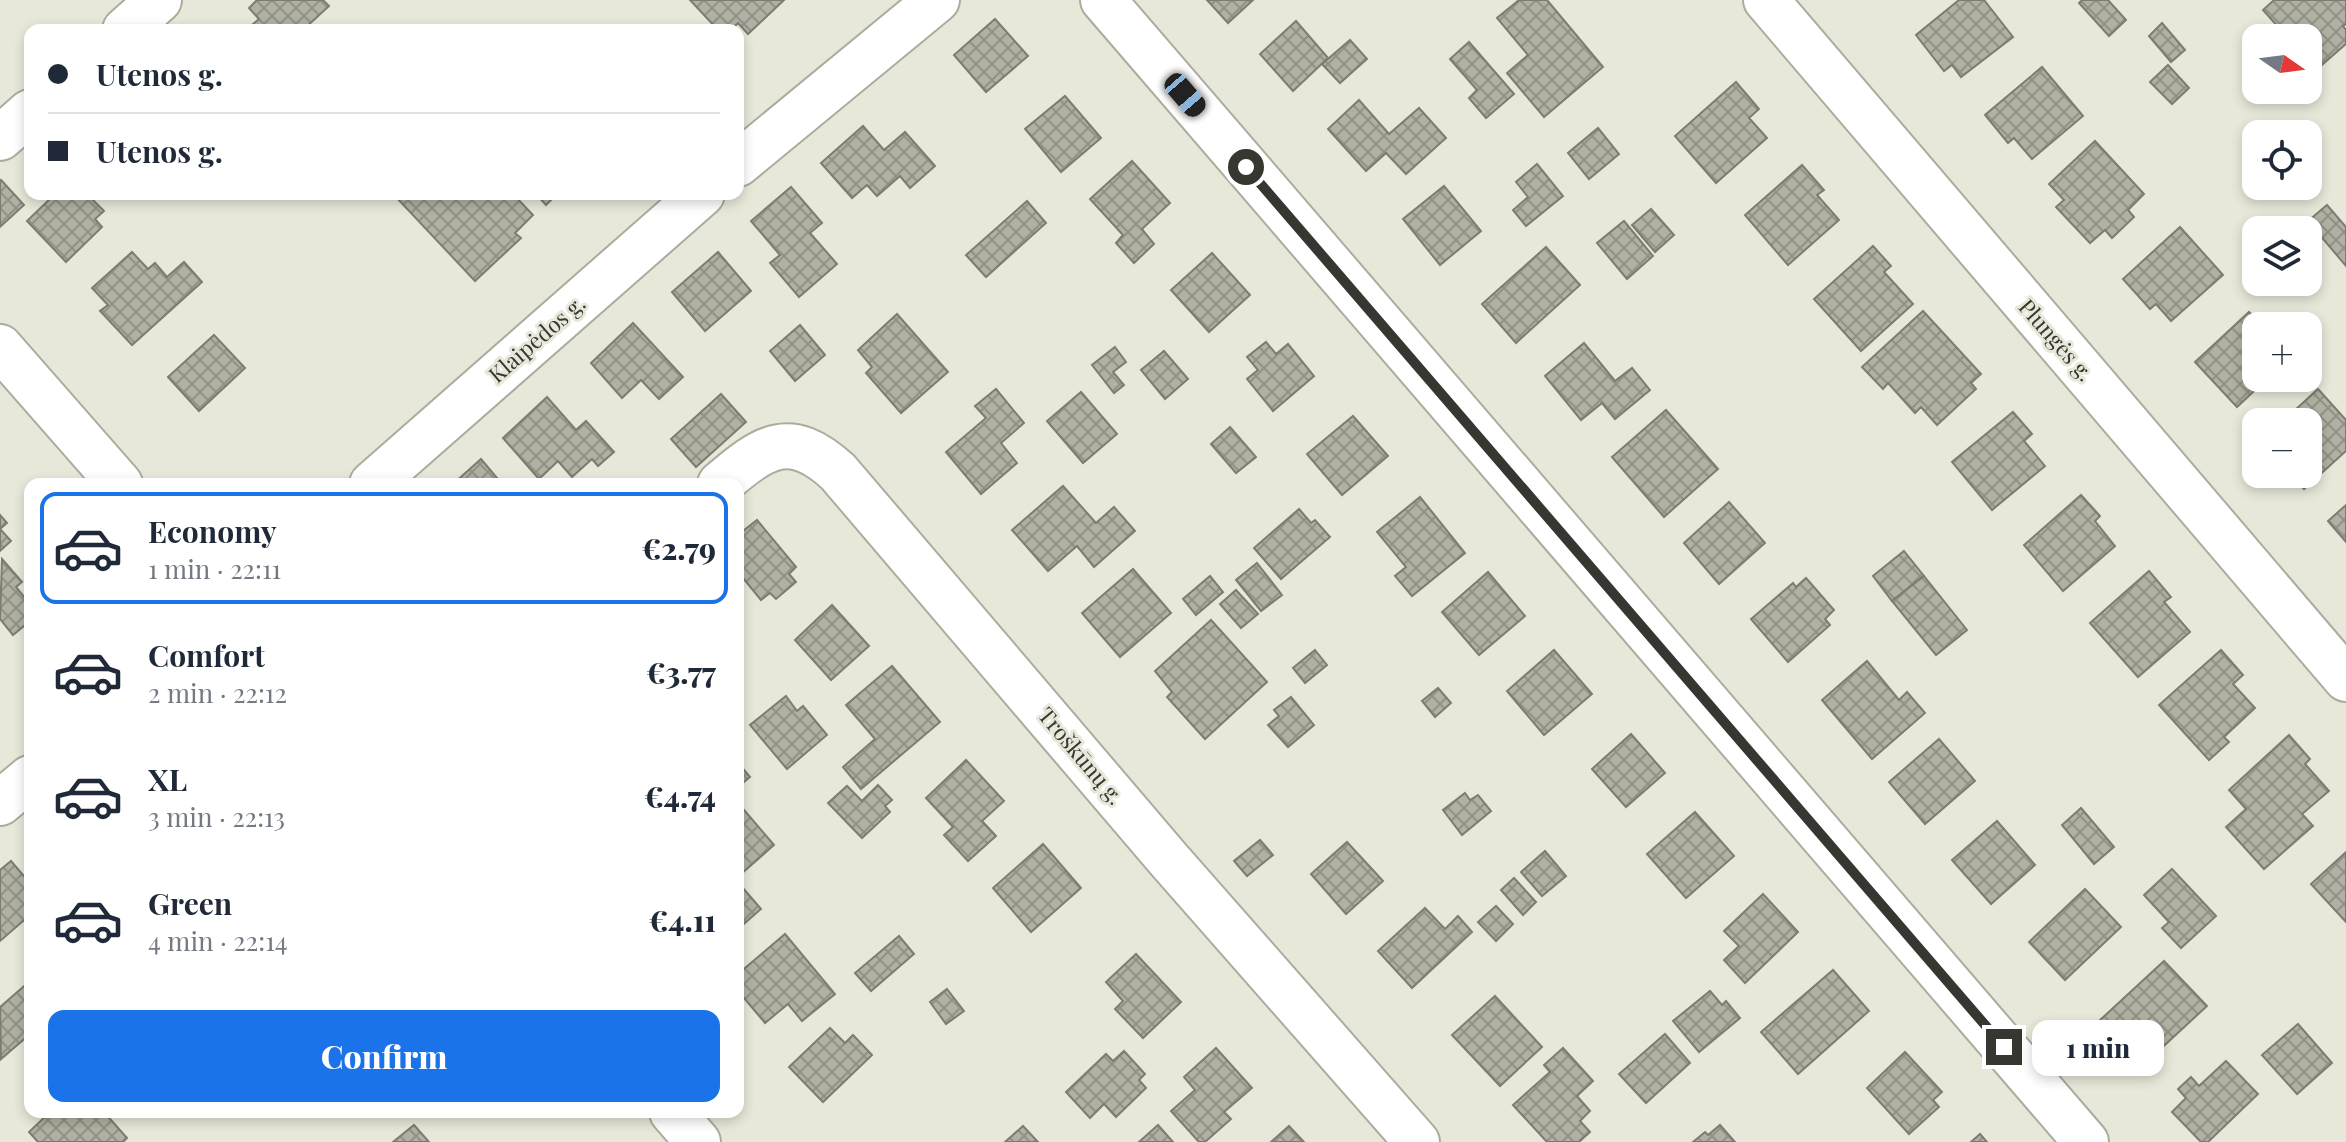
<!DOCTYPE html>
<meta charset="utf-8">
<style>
:root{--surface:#fff;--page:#f2f2f3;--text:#1f2937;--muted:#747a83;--line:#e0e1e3;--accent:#1a73e8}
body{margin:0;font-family:"Playfair Display",serif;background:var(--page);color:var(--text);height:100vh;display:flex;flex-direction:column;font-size:30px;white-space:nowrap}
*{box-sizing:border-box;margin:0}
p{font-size:26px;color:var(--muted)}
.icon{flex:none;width:44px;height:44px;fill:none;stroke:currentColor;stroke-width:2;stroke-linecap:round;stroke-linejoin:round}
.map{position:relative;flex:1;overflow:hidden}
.details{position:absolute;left:24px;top:478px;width:720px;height:640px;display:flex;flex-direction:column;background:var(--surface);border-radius:16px;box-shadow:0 4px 12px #0003}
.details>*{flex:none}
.banner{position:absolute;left:24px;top:24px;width:720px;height:176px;border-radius:16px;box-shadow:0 4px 12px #0003;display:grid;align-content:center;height:176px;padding:0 24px;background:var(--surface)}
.needle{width:52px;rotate:104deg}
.controls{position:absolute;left:2242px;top:24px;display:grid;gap:16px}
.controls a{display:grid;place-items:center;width:80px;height:80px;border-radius:16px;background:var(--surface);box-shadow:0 4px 12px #0003;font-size:40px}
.end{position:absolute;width:36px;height:36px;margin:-18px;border:10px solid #373731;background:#fff;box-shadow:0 0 0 4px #fff}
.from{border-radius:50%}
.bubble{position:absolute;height:56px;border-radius:16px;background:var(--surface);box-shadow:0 4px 12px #0003;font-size:26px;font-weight:800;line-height:56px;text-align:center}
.car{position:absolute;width:24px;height:48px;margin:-24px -12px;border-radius:10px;box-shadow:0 0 6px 2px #0007;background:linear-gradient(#222 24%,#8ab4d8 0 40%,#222 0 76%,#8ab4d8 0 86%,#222 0)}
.banner b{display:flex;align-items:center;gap:28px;height:76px;font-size:30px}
.banner b+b{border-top:2px solid var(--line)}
.banner i{width:20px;height:20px;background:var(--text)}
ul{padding:14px 0 0;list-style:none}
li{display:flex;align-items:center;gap:24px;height:112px;margin:0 16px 12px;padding:0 8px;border:4px solid transparent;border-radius:16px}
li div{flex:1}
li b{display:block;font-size:30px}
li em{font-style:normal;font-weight:800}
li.current{border-color:var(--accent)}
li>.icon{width:72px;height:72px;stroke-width:1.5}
.button{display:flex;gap:16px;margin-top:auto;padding:16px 24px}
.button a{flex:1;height:92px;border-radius:16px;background:var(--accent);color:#fff;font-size:32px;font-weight:800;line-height:92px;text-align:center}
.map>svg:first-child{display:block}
.building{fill:url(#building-cross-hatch);stroke:#7d7c70;stroke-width:2}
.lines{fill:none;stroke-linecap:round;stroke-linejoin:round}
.minor-casing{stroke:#acac9e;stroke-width:48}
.minor{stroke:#fff;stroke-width:44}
.route{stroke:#373731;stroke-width:10}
.labels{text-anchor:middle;stroke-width:6;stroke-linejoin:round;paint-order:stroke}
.street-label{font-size:22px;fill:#373731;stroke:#e8e8da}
</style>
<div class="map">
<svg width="2346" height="1142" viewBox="0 0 2346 1142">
<defs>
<pattern id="building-cross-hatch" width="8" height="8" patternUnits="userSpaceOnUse" patternTransform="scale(2)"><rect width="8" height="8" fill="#b1b1a3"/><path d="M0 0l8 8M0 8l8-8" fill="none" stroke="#919185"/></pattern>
</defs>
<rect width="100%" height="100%" fill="#e8e8da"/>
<g class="building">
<polygon points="257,0 323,0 329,6 303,30 246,30 259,19 249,8"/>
<polygon points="690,0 784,0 748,34 738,23 731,30 718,30"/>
<polygon points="1207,0 1253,0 1228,23"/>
<polygon points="1519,0 1547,0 1603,67 1544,117 1507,73 1528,55 1497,18"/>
<polygon points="1959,0 1984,0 2013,37 1961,77 1952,65 1944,71 1916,35"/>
<polygon points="2082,0 2108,0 2126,20 2109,36 2079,3"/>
<polygon points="2274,0 2346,0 2346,24 2343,26 2346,30 2346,44 2316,70 2308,61 2308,38 2288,38 2263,10"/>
<polygon points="995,19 1028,56 986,92 954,55"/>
<polygon points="1296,21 1328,58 1293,91 1260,54"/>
<polygon points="2162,23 2185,50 2171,62 2149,36"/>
<polygon points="1350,40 1367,59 1340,83 1322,64"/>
<polygon points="1469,42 1514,94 1486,118 1469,98 1477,90 1450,59"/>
<polygon points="2168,65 2189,88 2172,104 2150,82"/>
<polygon points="2042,67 2083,116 2032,159 2014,138 2008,143 1985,115"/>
<polygon points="1736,82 1759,109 1749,118 1767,138 1716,183 1675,136"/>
<polygon points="1065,96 1101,138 1061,172 1025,129"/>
<polygon points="1359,100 1389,134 1419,108 1446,138 1406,174 1386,153 1366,171 1328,129"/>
<polygon points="863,126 884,150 905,132 935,166 910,188 900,176 877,196 867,185 852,198 821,163"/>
<polygon points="1598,128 1619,154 1589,179 1568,153"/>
<polygon points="2095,141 2144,194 2128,210 2134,217 2112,238 2105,230 2090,243 2056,207 2064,200 2049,184"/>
<polygon points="1132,161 1170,203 1142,229 1154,244 1134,263 1116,243 1123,235 1090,199"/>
<polygon points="1537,164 1563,196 1526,226 1513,210 1528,197 1516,182"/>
<polygon points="1802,165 1824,190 1817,195 1839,220 1788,265 1745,215"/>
<polygon points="1,180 24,205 0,227 0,181"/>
<polygon points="1444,186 1481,231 1440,265 1403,219"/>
<polygon points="791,187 822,223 810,233 837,264 799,297 770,263 780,255 751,221"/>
<polygon points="55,194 87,194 104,211 95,219 102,227 66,262 27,221"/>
<polygon points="397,194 513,194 533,215 515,233 521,238 475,281 395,196"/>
<polygon points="536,194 557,194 546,205"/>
<polygon points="1027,201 1046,223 986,277 966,255"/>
<polygon points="2327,205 2346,227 2346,266 2308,221"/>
<polygon points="1651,209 1674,235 1655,252 1632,225"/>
<polygon points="1624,221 1653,256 1627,279 1597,243"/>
<polygon points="2180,227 2223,275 2171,321 2156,304 2150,309 2123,279"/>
<polygon points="1873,246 1891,266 1884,272 1913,304 1861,351 1814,299"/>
<polygon points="1546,247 1580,285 1516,343 1482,304"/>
<polygon points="132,252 148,269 155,263 167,277 184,262 202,282 132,345 100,311 108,305 92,288"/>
<polygon points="718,252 751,291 705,331 672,292"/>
<polygon points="1212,253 1250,295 1209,332 1171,290"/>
<polygon points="1923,311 1981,374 1971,383 1976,389 1937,425 1921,407 1915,413 1888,383 1883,389 1862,367"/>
<polygon points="2249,312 2262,326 2256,326 2256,378 2268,378 2237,407 2195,362"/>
<polygon points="897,314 948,372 901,413 866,373 872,367 858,350"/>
<polygon points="633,323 683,377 659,399 641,380 622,398 591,363"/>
<polygon points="800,325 825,355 795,381 770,351"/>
<polygon points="214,335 245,368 199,411 168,377"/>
<polygon points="1266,342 1276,354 1288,344 1314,376 1273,411 1247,379 1258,370 1247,357"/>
<polygon points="1584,343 1615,381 1632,368 1650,390 1615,419 1602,403 1581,420 1545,376"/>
<polygon points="1115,347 1126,362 1113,372 1124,385 1114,393 1092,365"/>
<polygon points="1164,351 1188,379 1165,399 1141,370"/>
<polygon points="996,389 1024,423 1001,443 1017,463 981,494 946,452 986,418 975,406"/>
<polygon points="2318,389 2346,420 2346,451 2304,489 2290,474 2308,474 2308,422 2282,422"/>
<polygon points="1081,392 1117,434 1083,463 1047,421"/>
<polygon points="721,394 746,422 696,467 671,439"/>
<polygon points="547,397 576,430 586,421 614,452 598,466 592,459 572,477 558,461 539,479 503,438"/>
<polygon points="1666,410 1718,469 1664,517 1612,457"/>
<polygon points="2013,412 2032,434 2024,441 2045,466 1992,510 1952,462"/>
<polygon points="1353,416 1388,456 1342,495 1307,454"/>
<polygon points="1230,427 1256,457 1236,473 1211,444"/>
<polygon points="481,459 502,484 453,484"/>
<polygon points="1063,486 1096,523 1114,507 1135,531 1094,567 1077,546 1048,571 1012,530"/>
<polygon points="2081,495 2100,516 2095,521 2115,546 2063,591 2024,545"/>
<polygon points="1420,497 1465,553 1412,596 1395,576 1406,567 1377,532"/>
<polygon points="1729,502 1765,543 1719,584 1684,543"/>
<polygon points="2346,505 2346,542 2328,521"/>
<polygon points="1299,509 1311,523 1315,520 1330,537 1281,579 1254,548"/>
<polygon points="0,515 7,523 0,529 11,541 0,551"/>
<polygon points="757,520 796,567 789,574 796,582 776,599 770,593 761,600 738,572 738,564 743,560 738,554 738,535"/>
<polygon points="1904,551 1924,576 1892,601 1873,576"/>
<polygon points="2,559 22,582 16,587 30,604 30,621 13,635 0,619"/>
<polygon points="1257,563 1282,595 1261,611 1236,580"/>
<polygon points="1133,569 1171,613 1120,657 1082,613"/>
<polygon points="2149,571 2171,597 2164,602 2190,632 2138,677 2090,623"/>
<polygon points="1488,572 1525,616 1479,655 1442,612"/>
<polygon points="1210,576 1223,592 1196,615 1183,599"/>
<polygon points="1924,576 1967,630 1936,655 1892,601"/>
<polygon points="1806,578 1834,610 1825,619 1830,625 1788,662 1751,619 1793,583 1796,587"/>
<polygon points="1236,590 1258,614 1241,628 1220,604"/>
<polygon points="832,605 869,646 831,680 795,640"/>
<polygon points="1211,620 1267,682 1205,739 1167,697 1172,692 1155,671"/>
<polygon points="1315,650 1327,665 1305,683 1293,668"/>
<polygon points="1554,650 1592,694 1544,735 1507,691"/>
<polygon points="2221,650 2243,675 2233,684 2255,708 2224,737 2229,742 2209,760 2159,705"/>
<polygon points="1867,661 1899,700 1907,692 1925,713 1872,759 1822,700"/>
<polygon points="892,666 940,722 861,789 843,767 875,739 846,705"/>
<polygon points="1438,688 1451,703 1435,717 1422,701"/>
<polygon points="786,696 797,711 803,706 827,735 787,769 750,725"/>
<polygon points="1291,697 1314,725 1288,747 1268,725 1279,716 1274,710"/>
<polygon points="1631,734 1665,773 1626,807 1592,769"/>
<polygon points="2289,735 2310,759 2305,764 2329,791 2302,814 2313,826 2264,869 2226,827 2246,809 2229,790"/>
<polygon points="1939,739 1975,781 1925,824 1889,782"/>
<polygon points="966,760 1004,801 982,821 996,836 968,861 944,835 953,827 926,798"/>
<polygon points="738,763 750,777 738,787"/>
<polygon points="878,785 892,800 885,806 890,812 862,838 828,803 847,786 862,801"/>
<polygon points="1465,793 1470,800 1478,795 1491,811 1462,835 1443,810"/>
<polygon points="738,803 774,845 740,875 738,873"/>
<polygon points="2081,808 2114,847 2094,864 2062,825"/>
<polygon points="1695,812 1734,856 1686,898 1647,854"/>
<polygon points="1997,821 2035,865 1991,904 1952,860"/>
<polygon points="1260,840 1273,855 1247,876 1234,861"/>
<polygon points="1347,842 1383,881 1346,914 1311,874"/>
<polygon points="1043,844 1081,888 1031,932 993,888"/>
<polygon points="1545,851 1566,876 1542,896 1521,872"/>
<polygon points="2346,852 2346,922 2311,884"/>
<polygon points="11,861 28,881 30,879 30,915 0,941 0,870"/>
<polygon points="2172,869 2216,916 2181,948 2162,928 2169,922 2144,895"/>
<polygon points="1514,878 1536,902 1523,915 1501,890"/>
<polygon points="742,887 761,909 738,929 738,890"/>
<polygon points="2085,889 2121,927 2065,980 2029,942"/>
<polygon points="1763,894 1798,932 1745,983 1724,960 1739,946 1724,931"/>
<polygon points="1496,906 1513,924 1496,941 1478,922"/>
<polygon points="1425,908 1445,929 1458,916 1472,932 1412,988 1378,951"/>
<polygon points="785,934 835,994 802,1021 788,1004 765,1023 738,991 738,974"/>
<polygon points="899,936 914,954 871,991 855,973"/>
<polygon points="1136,954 1181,1002 1143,1038 1115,1009 1123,1001 1106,982"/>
<polygon points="2164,961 2207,1006 2141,1067 2099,1021"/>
<polygon points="1833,970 1869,1011 1798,1074 1761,1032"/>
<polygon points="30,981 30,1034 1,1059 0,1007"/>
<polygon points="947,989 964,1011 946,1024 930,1002"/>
<polygon points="1710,991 1722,1005 1726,1001 1740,1018 1699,1052 1673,1021"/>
<polygon points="1495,996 1542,1047 1500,1086 1452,1035"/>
<polygon points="2298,1024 2332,1063 2297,1094 2262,1055"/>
<polygon points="830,1028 845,1043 853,1035 872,1055 823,1102 789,1067"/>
<polygon points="1665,1034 1690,1063 1646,1103 1619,1074"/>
<polygon points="1216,1048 1252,1088 1224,1112 1231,1119 1205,1142 1199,1142 1171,1111 1195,1090 1184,1077"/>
<polygon points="1563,1048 1593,1081 1577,1096 1590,1111 1580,1121 1590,1132 1579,1142 1547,1142 1513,1105 1550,1072 1544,1065"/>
<polygon points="1124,1051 1145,1074 1139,1080 1146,1088 1116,1117 1104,1104 1090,1118 1066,1092 1106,1054 1113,1061"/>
<polygon points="1905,1052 1942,1092 1933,1100 1939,1107 1909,1134 1867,1088"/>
<polygon points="2226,1061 2258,1094 2208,1142 2201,1142 2172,1112 2186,1098 2178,1089 2191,1077 2199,1086"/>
<polygon points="50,1112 104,1112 127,1138 123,1142 38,1142 29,1132"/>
<polygon points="414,1125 429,1142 393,1142"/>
<polygon points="1158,1125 1173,1142 1139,1142"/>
<polygon points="1720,1125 1735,1142 1693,1142 1705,1132 1708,1135"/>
<polygon points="1023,1126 1038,1142 1005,1142"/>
<polygon points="1289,1126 1304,1142 1271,1142"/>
<polygon points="1980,1134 1987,1142 1971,1142"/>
</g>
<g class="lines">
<g class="minor-casing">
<g id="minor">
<polyline points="1103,0 2086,1142"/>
<polyline points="1766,0 2346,679"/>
<polyline points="125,30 159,0"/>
<polyline points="0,138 30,112"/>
<polyline points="738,164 937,0"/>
<polyline points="0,347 120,484"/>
<polyline points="372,484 702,194"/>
<path d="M720,484C764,446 790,428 838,472L1169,860L1417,1142"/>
<polyline points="0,803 30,778"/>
<polyline points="672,1112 698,1142"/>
</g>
</g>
<use href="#minor" class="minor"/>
</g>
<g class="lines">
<polyline class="route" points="1246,167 2004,1047"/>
</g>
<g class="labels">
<g class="street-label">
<text transform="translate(537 339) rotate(-41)" y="8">Klaipėdos g.</text>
<text transform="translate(2056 340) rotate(49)" y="8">Plungės g.</text>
<text transform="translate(1081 756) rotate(50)" y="8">Troškūnų g.</text>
</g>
</g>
</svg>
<div class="controls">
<a><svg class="needle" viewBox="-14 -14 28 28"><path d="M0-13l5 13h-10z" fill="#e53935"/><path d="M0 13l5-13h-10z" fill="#747a83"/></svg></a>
<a><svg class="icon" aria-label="locate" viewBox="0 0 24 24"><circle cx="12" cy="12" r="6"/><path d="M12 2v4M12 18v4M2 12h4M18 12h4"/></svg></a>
<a><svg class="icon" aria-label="layers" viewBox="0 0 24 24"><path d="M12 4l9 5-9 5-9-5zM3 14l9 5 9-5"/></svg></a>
<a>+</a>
<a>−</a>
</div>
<i class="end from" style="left:1246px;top:167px"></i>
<i class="end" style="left:2004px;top:1047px"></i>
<div class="bubble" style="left:2032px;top:1020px;width:132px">1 min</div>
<i class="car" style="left:1185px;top:95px;rotate:139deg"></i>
<div class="banner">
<b><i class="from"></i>Utenos g.</b>
<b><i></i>Utenos g.</b>
</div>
<section class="details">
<ul>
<li class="current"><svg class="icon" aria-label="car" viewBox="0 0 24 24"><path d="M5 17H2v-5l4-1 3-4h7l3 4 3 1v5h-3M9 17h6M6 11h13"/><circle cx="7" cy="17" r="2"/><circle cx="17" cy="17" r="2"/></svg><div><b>Economy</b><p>1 min · 22:11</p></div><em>€2.79</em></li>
<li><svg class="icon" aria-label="car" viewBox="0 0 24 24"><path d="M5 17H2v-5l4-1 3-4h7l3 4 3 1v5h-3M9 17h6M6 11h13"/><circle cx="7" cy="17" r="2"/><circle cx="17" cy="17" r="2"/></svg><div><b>Comfort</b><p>2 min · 22:12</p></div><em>€3.77</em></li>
<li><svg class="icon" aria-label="car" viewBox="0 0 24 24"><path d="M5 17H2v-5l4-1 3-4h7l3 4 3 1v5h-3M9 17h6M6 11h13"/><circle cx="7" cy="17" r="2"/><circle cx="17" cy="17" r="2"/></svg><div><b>XL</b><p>3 min · 22:13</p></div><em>€4.74</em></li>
<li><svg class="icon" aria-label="car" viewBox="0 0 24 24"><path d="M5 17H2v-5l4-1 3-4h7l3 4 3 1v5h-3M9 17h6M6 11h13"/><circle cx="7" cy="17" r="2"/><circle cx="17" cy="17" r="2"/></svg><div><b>Green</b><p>4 min · 22:14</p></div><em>€4.11</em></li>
</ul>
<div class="button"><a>Confirm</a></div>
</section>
</div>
